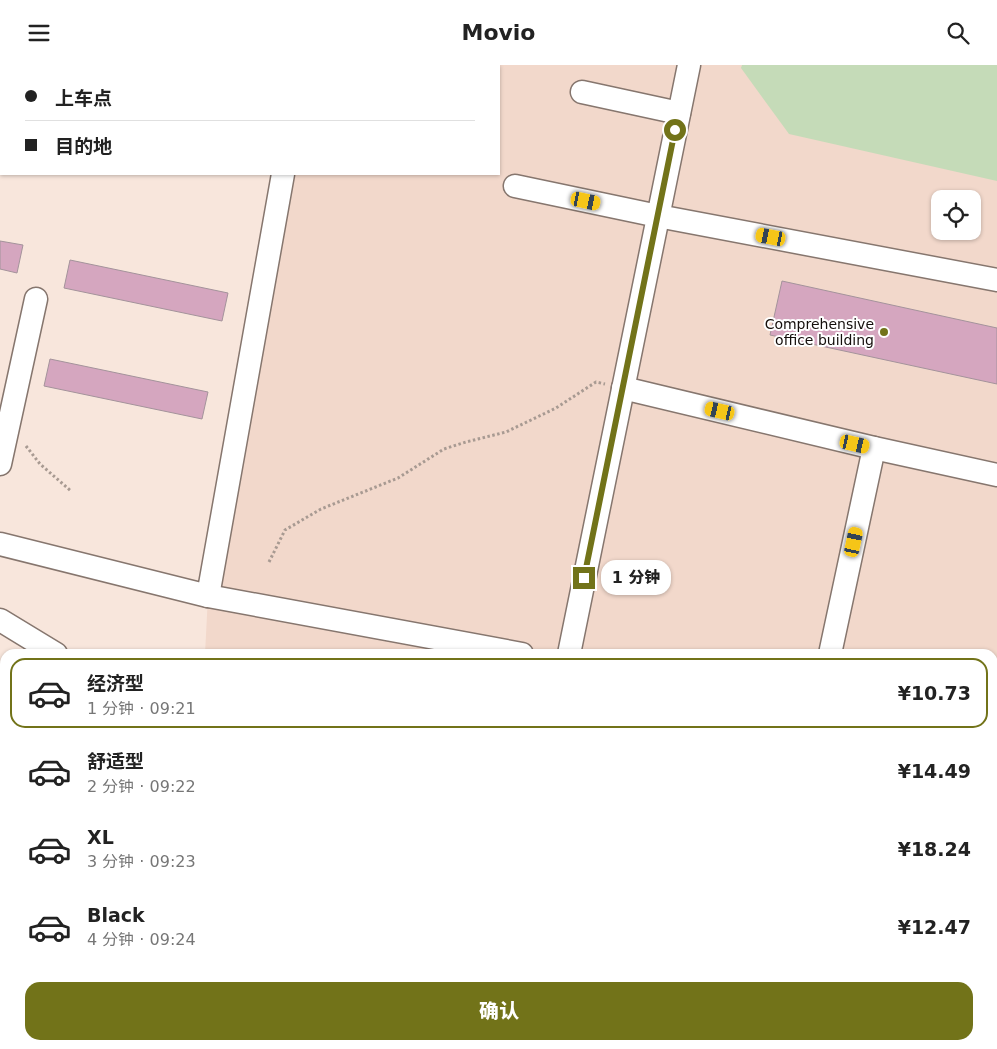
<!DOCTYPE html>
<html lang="zh">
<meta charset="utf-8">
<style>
:root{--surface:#fff;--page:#f2f2f2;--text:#222;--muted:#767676;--line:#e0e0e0;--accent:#727319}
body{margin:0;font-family:"DejaVu Sans","Noto Sans SC",sans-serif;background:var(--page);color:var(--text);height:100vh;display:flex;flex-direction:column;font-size:19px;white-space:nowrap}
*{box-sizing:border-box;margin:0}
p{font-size:16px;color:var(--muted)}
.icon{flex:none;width:28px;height:28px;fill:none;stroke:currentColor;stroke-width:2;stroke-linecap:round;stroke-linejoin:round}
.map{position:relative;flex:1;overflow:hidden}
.side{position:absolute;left:0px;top:584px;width:998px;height:401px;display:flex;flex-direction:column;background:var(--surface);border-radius:15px 15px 0 0;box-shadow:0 1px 4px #0004}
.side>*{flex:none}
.top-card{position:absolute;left:0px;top:0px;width:500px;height:110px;box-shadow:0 1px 4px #0004;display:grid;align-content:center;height:110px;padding:0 25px;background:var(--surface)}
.controls{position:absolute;left:931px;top:125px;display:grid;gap:10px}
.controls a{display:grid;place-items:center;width:50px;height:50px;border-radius:10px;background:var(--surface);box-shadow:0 1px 4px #0004;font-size:25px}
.end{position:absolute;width:22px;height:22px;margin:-11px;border:6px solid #727319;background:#fff;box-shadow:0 0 0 2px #fff}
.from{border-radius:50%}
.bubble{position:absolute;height:35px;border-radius:15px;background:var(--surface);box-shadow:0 1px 4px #0004;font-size:16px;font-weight:800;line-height:35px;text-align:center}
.car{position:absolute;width:15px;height:30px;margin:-15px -8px;border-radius:6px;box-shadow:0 0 4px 1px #0007;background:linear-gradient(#f5c518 24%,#345 0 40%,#f5c518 0 76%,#345 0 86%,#f5c518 0)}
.top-card b{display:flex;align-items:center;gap:18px;height:48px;font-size:19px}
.top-card b+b{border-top:1px solid var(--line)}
.top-card i{width:12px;height:12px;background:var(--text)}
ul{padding:9px 0 0;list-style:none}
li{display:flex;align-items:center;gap:15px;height:70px;margin:0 10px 8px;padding:0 15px;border:2px solid transparent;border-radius:15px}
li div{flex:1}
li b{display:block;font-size:19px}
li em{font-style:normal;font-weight:800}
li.on{border-color:var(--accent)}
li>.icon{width:45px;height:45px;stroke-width:1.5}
.action{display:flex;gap:10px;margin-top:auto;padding:10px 25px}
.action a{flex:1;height:58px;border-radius:15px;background:var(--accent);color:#fff;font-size:20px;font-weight:800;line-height:58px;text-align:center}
header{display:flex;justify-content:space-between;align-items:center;height:65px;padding:0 25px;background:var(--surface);font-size:22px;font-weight:800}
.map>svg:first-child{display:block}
.built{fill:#f2d8cb;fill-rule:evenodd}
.green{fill:#c5dbb8}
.building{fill:#d5a6bf;stroke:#a4939b}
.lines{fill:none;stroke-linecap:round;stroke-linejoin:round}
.minor-casing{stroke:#86766e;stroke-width:25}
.path{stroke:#a89a92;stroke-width:3;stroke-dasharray:2.5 2.5;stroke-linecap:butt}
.minor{stroke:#fff;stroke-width:22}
.rail-casing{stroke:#5d534e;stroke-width:5.5}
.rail{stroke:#fff;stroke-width:4;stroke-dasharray:11;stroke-linecap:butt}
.route{stroke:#727319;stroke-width:6}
.poi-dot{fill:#727319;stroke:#fff;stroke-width:2}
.labels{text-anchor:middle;stroke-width:4;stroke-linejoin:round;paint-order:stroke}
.poi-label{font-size:14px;fill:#140e0b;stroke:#fff;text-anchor:end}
</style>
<header><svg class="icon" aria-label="menu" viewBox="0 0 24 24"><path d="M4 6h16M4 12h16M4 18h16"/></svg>Movio<svg class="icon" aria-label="search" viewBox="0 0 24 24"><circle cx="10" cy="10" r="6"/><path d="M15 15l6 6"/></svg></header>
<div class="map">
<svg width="997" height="984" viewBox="0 0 997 984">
<rect width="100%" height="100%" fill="#f8e6dc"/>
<g class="built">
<path d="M331,0H997V984H380L375,980H992V589H205L208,531L283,109H499V1H327ZM940,134H972V166H940Z"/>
<polygon points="0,944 5,947 5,980 75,980 84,984 0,984"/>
</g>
<polygon class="green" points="742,0 997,0 997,116 789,69 741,3"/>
<g class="building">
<polygon points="0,176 23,180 17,208 0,204"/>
<polygon points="70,195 228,228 222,256 64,223"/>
<polygon points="782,216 997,263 997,319 770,270"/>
<polygon points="50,294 208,327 202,354 44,321"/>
<polygon points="0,870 5,873 5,928 0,925"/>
</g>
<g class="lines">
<g class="minor-casing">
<g id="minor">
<polyline points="327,1 331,0"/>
<polyline points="582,27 679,48"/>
<polyline points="515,121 658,151 997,215"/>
<polyline points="623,323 874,383 997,410"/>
<polyline points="0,399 36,234"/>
<polyline points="0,479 208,531 283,109"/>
<polyline points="208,531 522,589"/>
<polyline points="0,555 56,589"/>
<polyline points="569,589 689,0"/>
<polyline points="830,589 874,383"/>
<polyline points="992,687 997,687"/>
<polyline points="332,980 337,984"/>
</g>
</g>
<g class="path">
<polyline points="26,381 40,399 71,426"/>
<polyline points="269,497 285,465 321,444 398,413 444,384 466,377 506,367 556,343 596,317 605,319"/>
</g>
<use href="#minor" class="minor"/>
<g class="rail-casing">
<g id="rail">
<polyline points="0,770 5,773"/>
<polyline points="0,791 5,794"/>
<polyline points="303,980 308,984"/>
</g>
</g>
<use href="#rail" class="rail"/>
</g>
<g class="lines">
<polyline class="route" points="584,513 675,65"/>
</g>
<circle class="poi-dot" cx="884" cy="267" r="5"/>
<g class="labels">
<g class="poi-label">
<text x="874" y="264">Comprehensive<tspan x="874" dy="16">office building</tspan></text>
</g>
</g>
</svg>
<div class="controls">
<a><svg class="icon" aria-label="locate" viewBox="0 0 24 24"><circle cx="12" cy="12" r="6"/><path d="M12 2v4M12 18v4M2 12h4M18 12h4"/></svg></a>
</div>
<i class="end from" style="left:675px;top:65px"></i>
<i class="end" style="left:584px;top:513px"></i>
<div class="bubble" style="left:601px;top:495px;width:70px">1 分钟</div>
<i class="car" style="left:586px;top:136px;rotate:102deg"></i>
<i class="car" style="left:771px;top:172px;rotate:281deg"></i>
<i class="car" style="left:720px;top:346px;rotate:283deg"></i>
<i class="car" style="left:855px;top:379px;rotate:103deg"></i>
<i class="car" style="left:854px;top:477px;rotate:12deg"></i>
<div class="top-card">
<b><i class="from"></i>上车点</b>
<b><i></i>目的地</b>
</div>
<section class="side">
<ul>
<li class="on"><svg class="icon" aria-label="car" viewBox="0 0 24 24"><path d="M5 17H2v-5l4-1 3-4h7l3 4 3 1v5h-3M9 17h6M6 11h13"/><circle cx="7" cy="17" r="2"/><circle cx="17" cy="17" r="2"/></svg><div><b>经济型</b><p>1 分钟 · 09:21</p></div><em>¥10.73</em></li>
<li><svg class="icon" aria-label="car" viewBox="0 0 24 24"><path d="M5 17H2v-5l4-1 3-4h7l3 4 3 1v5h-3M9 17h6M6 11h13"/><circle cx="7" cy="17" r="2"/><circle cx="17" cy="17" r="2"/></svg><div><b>舒适型</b><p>2 分钟 · 09:22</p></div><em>¥14.49</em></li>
<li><svg class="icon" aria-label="car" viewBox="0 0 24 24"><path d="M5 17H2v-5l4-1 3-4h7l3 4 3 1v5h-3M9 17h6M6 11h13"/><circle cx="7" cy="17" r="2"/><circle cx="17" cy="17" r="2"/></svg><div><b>XL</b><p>3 分钟 · 09:23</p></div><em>¥18.24</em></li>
<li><svg class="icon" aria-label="car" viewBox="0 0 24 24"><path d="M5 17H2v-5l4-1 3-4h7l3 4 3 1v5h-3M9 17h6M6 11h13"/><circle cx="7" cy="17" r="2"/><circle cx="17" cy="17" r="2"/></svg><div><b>Black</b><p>4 分钟 · 09:24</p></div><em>¥12.47</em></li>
</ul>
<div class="action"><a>确认</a></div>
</section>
</div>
